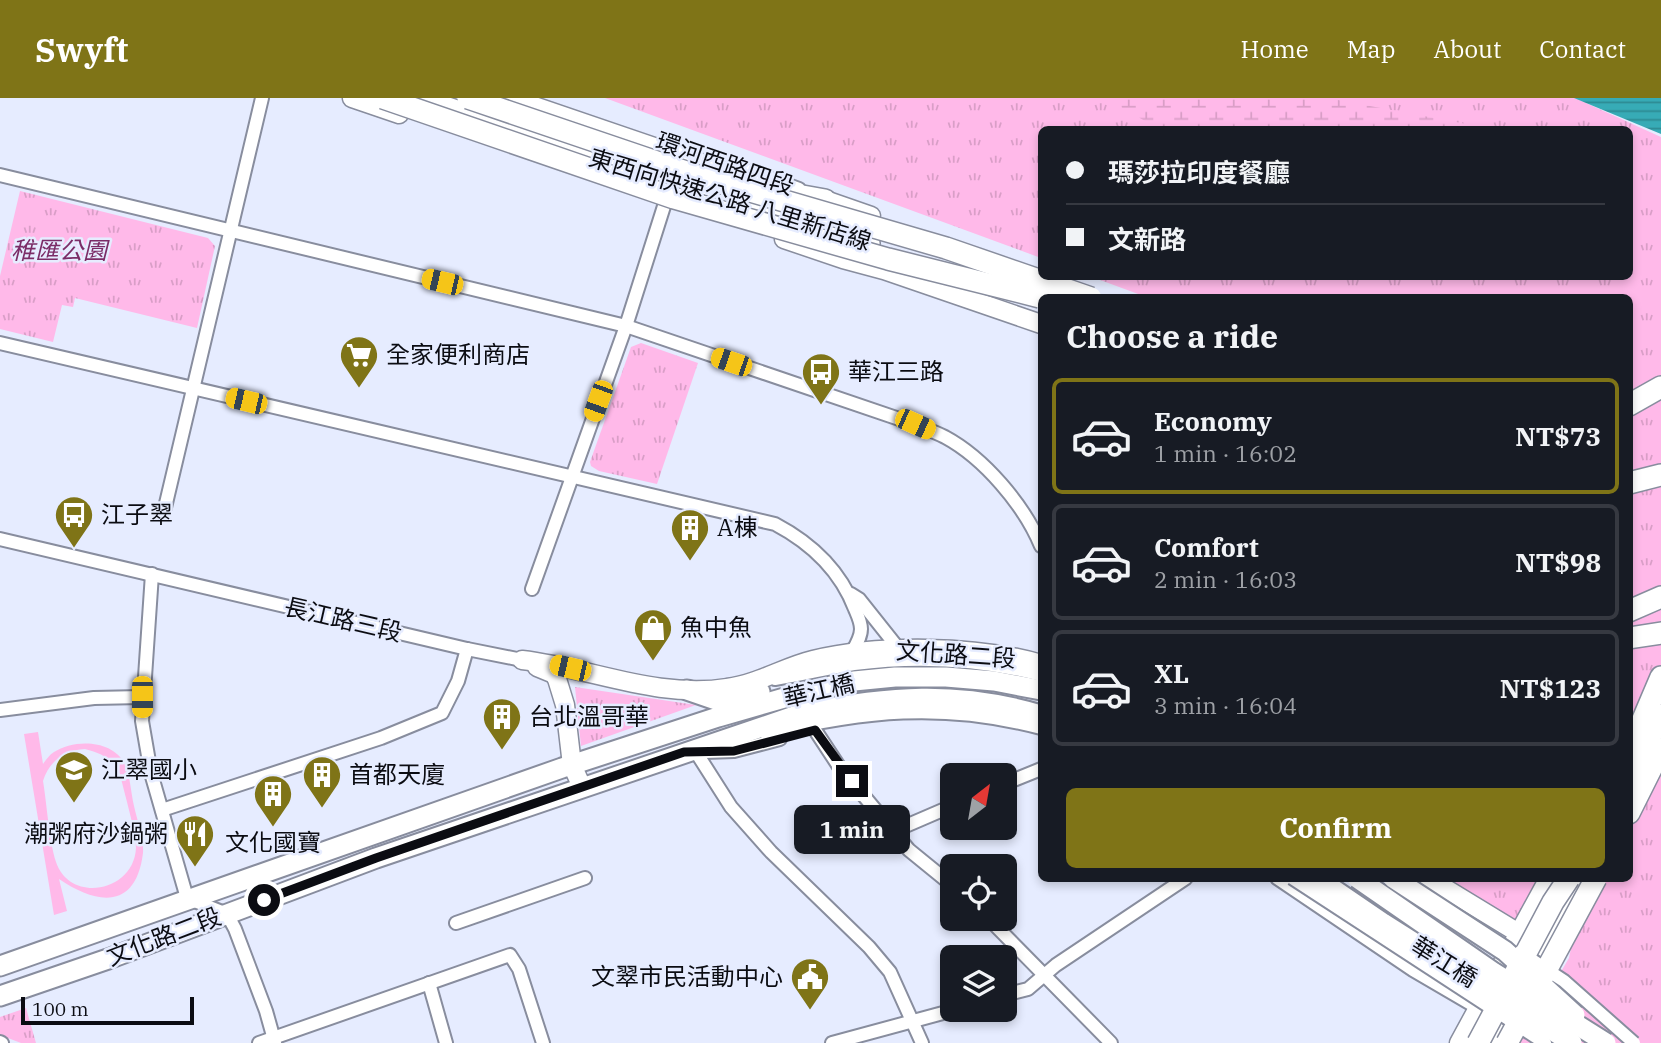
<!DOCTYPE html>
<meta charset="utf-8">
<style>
:root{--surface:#171b24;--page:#20242c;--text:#f1f3f6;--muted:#9ea1a6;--line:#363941;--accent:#7f7417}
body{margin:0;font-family:"IBM Plex Serif","Noto Sans TC",serif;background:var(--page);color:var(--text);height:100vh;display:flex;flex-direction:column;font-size:26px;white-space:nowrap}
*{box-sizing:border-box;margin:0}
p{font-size:23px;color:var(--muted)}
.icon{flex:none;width:38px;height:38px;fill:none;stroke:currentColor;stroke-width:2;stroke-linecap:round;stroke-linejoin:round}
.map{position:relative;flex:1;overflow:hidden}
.sheet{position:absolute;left:1038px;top:196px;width:595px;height:588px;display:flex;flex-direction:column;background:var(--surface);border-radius:10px;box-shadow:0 4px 10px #0003}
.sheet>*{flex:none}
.top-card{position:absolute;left:1038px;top:28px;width:595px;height:154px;border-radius:10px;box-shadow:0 4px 10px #0003;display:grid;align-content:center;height:154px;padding:0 28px;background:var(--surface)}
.needle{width:46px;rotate:31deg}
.tools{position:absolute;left:940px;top:665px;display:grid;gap:14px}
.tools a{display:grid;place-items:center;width:77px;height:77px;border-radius:10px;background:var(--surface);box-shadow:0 4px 10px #0003;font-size:35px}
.scale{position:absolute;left:21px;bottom:18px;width:173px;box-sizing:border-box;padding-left:7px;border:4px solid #0b0c12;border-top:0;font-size:19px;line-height:24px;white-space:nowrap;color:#0b0c12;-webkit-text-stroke:5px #e6ecff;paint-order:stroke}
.end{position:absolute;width:32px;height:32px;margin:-16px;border:9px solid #0b0c12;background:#fff;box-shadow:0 0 0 4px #fff}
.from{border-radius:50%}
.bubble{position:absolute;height:49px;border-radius:10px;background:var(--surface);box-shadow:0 4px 10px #0003;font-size:23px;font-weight:700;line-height:49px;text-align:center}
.car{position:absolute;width:21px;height:42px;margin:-21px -10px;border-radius:9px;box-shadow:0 0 5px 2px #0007;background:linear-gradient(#f5c518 24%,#345 0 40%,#f5c518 0 76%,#345 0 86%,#f5c518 0)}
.top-card b{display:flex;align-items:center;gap:24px;height:66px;font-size:26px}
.top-card b+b{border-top:2px solid var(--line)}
.top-card i{width:18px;height:18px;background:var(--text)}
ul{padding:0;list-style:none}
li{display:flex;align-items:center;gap:21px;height:116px;margin:0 14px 10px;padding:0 14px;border:4px solid var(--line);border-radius:10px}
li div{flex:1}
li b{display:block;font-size:26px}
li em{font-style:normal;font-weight:700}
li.current{border-color:var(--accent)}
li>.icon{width:63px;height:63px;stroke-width:1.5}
h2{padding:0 28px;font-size:32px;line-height:84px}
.cta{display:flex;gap:14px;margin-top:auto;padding:14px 28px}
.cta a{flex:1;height:80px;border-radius:10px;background:var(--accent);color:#fff;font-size:28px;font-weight:700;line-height:80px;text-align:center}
header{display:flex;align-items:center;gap:42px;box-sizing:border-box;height:98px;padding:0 35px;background:var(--accent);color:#fff}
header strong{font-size:33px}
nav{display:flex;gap:38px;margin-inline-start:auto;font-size:24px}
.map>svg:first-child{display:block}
.grass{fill:url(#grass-tufts)}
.wetland{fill:url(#wetland-marsh)}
.pitch{fill:#ffb9e9;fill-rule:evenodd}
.water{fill:url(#water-rules)}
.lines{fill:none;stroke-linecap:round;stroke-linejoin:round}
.street-casing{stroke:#888d9e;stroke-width:16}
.secondary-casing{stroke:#888d9e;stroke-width:21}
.primary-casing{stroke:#888d9e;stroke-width:23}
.highway-casing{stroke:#888d9e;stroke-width:24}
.street{stroke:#fff;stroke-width:12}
.secondary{stroke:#fff;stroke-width:18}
.primary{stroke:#fff;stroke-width:19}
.highway{stroke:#fff;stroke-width:21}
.street-bridge-casing{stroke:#888d9e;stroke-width:16;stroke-linecap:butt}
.primary-bridge-casing{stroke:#888d9e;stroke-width:23;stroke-linecap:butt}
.highway-bridge-casing{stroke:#888d9e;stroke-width:24;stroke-linecap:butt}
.street-bridge{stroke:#fff;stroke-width:12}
.primary-bridge{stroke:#fff;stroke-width:19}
.highway-bridge{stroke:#fff;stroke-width:21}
.route{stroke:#0b0c12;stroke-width:9}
.labels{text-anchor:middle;stroke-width:5;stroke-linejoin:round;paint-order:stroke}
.street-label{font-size:24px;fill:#0b0c12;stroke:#e6ecff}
.park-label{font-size:24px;font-style:italic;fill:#7b2c67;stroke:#e6ecff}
.poi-label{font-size:24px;fill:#0b0c12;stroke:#e6ecff;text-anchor:start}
</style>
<header>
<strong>Swyft</strong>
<nav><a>Home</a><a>Map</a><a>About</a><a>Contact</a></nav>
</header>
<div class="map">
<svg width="1661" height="945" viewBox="0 0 1661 945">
<defs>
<pattern id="grass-tufts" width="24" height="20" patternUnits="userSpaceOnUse" patternTransform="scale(1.75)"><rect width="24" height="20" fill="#ffb9e9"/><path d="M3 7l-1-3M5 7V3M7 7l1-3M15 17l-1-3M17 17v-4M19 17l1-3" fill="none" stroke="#d99ec7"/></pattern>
<pattern id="wetland-marsh" width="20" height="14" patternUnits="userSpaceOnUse" patternTransform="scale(1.75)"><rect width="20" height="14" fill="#ffb9e9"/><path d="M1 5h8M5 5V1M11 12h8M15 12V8" fill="none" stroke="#d99ec7"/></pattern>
<pattern id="water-rules" width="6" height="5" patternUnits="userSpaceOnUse" patternTransform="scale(1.75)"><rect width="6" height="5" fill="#37abb6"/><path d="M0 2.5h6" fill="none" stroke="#2d8a93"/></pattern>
</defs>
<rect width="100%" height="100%" fill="#e6ecff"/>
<g class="grass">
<polygon points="605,0 1575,0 1661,39 1661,945 1519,945 1569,860 1585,781 1629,780 1629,200 1149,200 1092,179 1629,178 1629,32 1041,32 1041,160"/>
<polygon points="20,93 208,140 215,148 197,230 75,200 73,209 62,207 53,244 0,231 0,178"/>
<polygon points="641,245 698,265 657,386 599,373 591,368 590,364 631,249"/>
<polygon points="575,589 696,607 581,648"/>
<polygon points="1434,781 1543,781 1515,837"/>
<polygon points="26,910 36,945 21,945 0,937 0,919"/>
</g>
<polygon class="wetland" points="1105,0 1327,0 1488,30 1159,31"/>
<path class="pitch" d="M38,634L43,666C46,662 49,657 54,654C74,641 112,641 125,666C130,677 131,695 134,708C137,722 144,741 143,755C136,812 97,807 59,781L67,813L54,817L24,636ZM85,651C101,655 113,661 120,676C124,694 136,734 136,750C134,794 70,806 56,764C49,742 47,707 43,683C49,663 65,652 85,651Z"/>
<polygon class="water" points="1574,0 1661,0 1661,36"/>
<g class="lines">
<g class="street-casing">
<g id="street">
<polyline points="747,72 799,91"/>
<path d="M0,77L626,228L914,326C924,330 935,334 945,339C984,360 1024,407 1041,448"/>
<path d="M0,245L775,426C811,445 840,472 855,511C858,518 861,524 861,531C861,540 855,549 851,556"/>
<polyline points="163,418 262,0"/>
<polyline points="0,441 467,551 522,562"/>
<polyline points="152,476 142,623 151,675 187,800 227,816 235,831 266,913 275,945"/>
<polyline points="532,491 626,228 665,105"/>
<polyline points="851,496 859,501 898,550"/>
<path d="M775,581C802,577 828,570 854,566C917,558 980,561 1041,577"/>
<polyline points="0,612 94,600 142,599"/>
<polyline points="815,632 838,667 909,752 952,787"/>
<path d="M766,636C864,613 942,604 1041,630"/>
<polyline points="704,652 696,654 731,709 771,754 869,849 890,874 922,945"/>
<polyline points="705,654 734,653 780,641"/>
<polyline points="1004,686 1041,671"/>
<polyline points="162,712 381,640 442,615 458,583 467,551"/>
<polyline points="894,733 952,708"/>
<polyline points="1277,780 1413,872 1478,910"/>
<polyline points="989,821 1111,945"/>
<polyline points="456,825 585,780"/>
<polyline points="429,885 446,945"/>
<polyline points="1004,897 1028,891 1056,867 1186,780"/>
<polyline points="0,944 2,945"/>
<polyline points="259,945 510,857 519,871 543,945"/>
<polyline points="832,945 954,912"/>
</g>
</g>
<g class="secondary-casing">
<g id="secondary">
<polyline points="352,0 399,16"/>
<polyline points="825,102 871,118"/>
<polyline points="784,141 843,161 884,172 1041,226"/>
<path d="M522,562C591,570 657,601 727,590C758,586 784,569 813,562C879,546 976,547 1041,566"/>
<polyline points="537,569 554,576 557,581 565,607 572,667 582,689"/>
<polyline points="1428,780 1520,836"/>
<polyline points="1528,880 1572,796 1578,780"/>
<polyline points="1459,945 1549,780"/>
<polyline points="1493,945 1515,905"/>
</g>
</g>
<g class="primary-casing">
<g id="primary">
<polyline points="687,592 719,603 760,594"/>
<polyline points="0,868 562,670 718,619 812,592 854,583 895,579 946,579 994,583 1041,592"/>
<path d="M0,898L108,861L376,760L803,615C887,598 957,592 1041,617"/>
</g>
</g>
<g class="highway-casing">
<g id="highway">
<polyline points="418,0 643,76 869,145"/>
<polyline points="506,0 755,85"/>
<polyline points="786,95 825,102"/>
<polyline points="1629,307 1661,289"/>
<polyline points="1629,385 1661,377"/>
<polyline points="1629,513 1661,499"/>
<polyline points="1629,540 1661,535"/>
<polyline points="1629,654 1661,579"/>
<polyline points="1629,681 1661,617"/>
<polyline points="1629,715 1661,651"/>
</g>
</g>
<use href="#street" class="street"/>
<use href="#secondary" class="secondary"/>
<use href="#primary" class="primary"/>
<use href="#highway" class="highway"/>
<g class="street-bridge-casing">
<g id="street-bridge">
<polyline points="1292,780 1545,945"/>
<polyline points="1520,854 1564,883 1634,945"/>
</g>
</g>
<g class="primary-bridge-casing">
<g id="primary-bridge">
<polyline points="1317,780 1383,825 1572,945"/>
<polyline points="1357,780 1493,874 1606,945"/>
<polyline points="1393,780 1505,853 1575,917"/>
</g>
</g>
<g class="highway-bridge-casing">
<g id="highway-bridge">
<polyline points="383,0 674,100 888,161 1040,199"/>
<polyline points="468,0 695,77 946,150 1091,200"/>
<polyline points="1478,945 1553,804 1569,780"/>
<polyline points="1507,945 1596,780"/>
</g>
</g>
<use href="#street-bridge" class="street-bridge"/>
<use href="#primary-bridge" class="primary-bridge"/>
<use href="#highway-bridge" class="highway-bridge"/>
</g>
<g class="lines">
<polyline class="route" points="264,802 376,760 684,654 734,653 815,632 852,683"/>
</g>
<defs>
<g id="supermarket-pin" transform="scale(2.0125)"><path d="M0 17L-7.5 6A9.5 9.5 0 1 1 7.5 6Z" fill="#7f7417" stroke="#e6ecff"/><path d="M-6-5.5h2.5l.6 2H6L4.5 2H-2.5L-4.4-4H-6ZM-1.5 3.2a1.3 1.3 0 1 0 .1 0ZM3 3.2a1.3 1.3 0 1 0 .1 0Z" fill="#fff"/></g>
<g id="bus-pin" transform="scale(2.0125)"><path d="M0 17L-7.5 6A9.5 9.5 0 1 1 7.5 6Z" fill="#7f7417" stroke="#e6ecff"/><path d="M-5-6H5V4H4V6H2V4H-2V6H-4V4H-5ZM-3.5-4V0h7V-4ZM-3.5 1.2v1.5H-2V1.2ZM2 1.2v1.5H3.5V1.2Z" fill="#fff"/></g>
<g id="building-pin" transform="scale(2.0125)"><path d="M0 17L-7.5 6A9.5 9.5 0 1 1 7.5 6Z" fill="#7f7417" stroke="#e6ecff"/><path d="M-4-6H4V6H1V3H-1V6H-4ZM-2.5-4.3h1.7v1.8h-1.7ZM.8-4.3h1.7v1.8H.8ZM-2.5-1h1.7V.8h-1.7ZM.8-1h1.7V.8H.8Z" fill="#fff"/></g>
<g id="shop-pin" transform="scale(2.0125)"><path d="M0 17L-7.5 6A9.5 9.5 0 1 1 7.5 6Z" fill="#7f7417" stroke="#e6ecff"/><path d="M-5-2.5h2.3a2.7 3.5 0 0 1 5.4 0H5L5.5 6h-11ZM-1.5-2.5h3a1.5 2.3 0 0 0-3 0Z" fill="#fff"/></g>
<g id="school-pin" transform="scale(2.0125)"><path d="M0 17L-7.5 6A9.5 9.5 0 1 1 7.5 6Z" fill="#7f7417" stroke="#e6ecff"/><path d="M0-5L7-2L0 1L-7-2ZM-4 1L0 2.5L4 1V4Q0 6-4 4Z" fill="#fff"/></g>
<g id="restaurant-pin" transform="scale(2.0125)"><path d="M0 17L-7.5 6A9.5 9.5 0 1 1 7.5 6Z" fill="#7f7417" stroke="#e6ecff"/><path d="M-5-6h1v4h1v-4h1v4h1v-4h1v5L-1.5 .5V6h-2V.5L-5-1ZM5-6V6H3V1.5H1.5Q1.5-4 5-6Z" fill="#fff"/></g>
<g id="civic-pin" transform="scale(2.0125)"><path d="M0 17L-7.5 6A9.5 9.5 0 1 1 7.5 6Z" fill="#7f7417" stroke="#e6ecff"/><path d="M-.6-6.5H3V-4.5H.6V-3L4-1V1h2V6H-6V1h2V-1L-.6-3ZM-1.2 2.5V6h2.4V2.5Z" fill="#fff"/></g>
</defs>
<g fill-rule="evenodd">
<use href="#supermarket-pin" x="359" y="257"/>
<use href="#bus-pin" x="821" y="274"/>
<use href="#bus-pin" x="74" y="417"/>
<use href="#building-pin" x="690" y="430"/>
<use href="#shop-pin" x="653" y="530"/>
<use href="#building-pin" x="502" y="619"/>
<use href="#school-pin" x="74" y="672"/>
<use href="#building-pin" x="322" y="677"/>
<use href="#building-pin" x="273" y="696"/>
<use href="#restaurant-pin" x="195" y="736"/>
<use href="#civic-pin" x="810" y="879"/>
</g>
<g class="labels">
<g class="street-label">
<text transform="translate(725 66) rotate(19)" y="8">環河西路四段</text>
<text transform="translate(730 102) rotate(17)" y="8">東西向快速公路 八里新店線</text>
<text transform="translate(343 522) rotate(13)" y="8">長江路三段</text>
<text transform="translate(956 557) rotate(4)" y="8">文化路二段</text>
<text transform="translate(819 593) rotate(-13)" y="8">華江橋</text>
<text transform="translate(164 839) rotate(-21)" y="8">文化路二段</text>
<text transform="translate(1444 864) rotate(32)" y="8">華江橋</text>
</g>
<g class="park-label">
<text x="59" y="161">稚匯公園</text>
</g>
<g class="poi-label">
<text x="386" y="265">全家便利商店</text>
<text x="848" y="282">華江三路</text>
<text x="101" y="425">江子翠</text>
<text x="717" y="438">A棟</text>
<text x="680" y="538">魚中魚</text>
<text x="529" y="627">台北溫哥華</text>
<text x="101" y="680">江翠國小</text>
<text x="349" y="685">首都天廈</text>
<text x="168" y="744" text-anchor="end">潮粥府沙鍋粥</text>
<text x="273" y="753" text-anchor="middle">文化國寶</text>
<text x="783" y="887" text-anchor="end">文翠市民活動中心</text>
</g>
</g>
</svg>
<div class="tools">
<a><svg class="needle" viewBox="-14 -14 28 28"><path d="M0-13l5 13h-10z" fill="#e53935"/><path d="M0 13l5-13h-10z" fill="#9ea1a6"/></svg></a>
<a><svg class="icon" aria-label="locate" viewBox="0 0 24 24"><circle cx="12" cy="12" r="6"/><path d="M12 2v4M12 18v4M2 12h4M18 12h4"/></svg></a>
<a><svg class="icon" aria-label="layers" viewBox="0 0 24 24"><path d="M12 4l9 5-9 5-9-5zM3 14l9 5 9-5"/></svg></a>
</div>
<div class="scale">100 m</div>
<i class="end from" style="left:264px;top:802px"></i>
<i class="end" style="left:852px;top:683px"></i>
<div class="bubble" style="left:794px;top:707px;width:116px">1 min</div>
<i class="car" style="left:442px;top:184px;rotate:283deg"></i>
<i class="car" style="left:731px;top:264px;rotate:289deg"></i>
<i class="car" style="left:246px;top:303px;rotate:283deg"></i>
<i class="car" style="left:598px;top:303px;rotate:200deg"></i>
<i class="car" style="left:915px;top:326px;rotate:114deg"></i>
<i class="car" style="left:570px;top:570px;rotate:283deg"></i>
<i class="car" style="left:142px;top:599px;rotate:180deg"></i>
<div class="top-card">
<b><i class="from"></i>瑪莎拉印度餐廳</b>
<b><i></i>文新路</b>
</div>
<section class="sheet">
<h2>Choose a ride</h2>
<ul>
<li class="current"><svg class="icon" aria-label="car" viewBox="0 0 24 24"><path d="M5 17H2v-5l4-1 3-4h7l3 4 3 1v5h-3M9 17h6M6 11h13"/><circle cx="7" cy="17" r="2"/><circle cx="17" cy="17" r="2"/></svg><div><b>Economy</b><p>1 min · 16:02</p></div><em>NT$73</em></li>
<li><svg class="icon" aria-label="car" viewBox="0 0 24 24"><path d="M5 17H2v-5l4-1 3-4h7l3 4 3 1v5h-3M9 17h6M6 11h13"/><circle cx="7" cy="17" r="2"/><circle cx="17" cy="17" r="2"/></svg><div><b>Comfort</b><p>2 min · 16:03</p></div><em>NT$98</em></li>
<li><svg class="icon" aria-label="car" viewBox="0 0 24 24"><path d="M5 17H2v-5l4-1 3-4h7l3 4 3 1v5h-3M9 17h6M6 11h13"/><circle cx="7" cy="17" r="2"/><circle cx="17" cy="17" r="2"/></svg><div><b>XL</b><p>3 min · 16:04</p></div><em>NT$123</em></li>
</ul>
<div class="cta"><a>Confirm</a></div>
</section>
</div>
